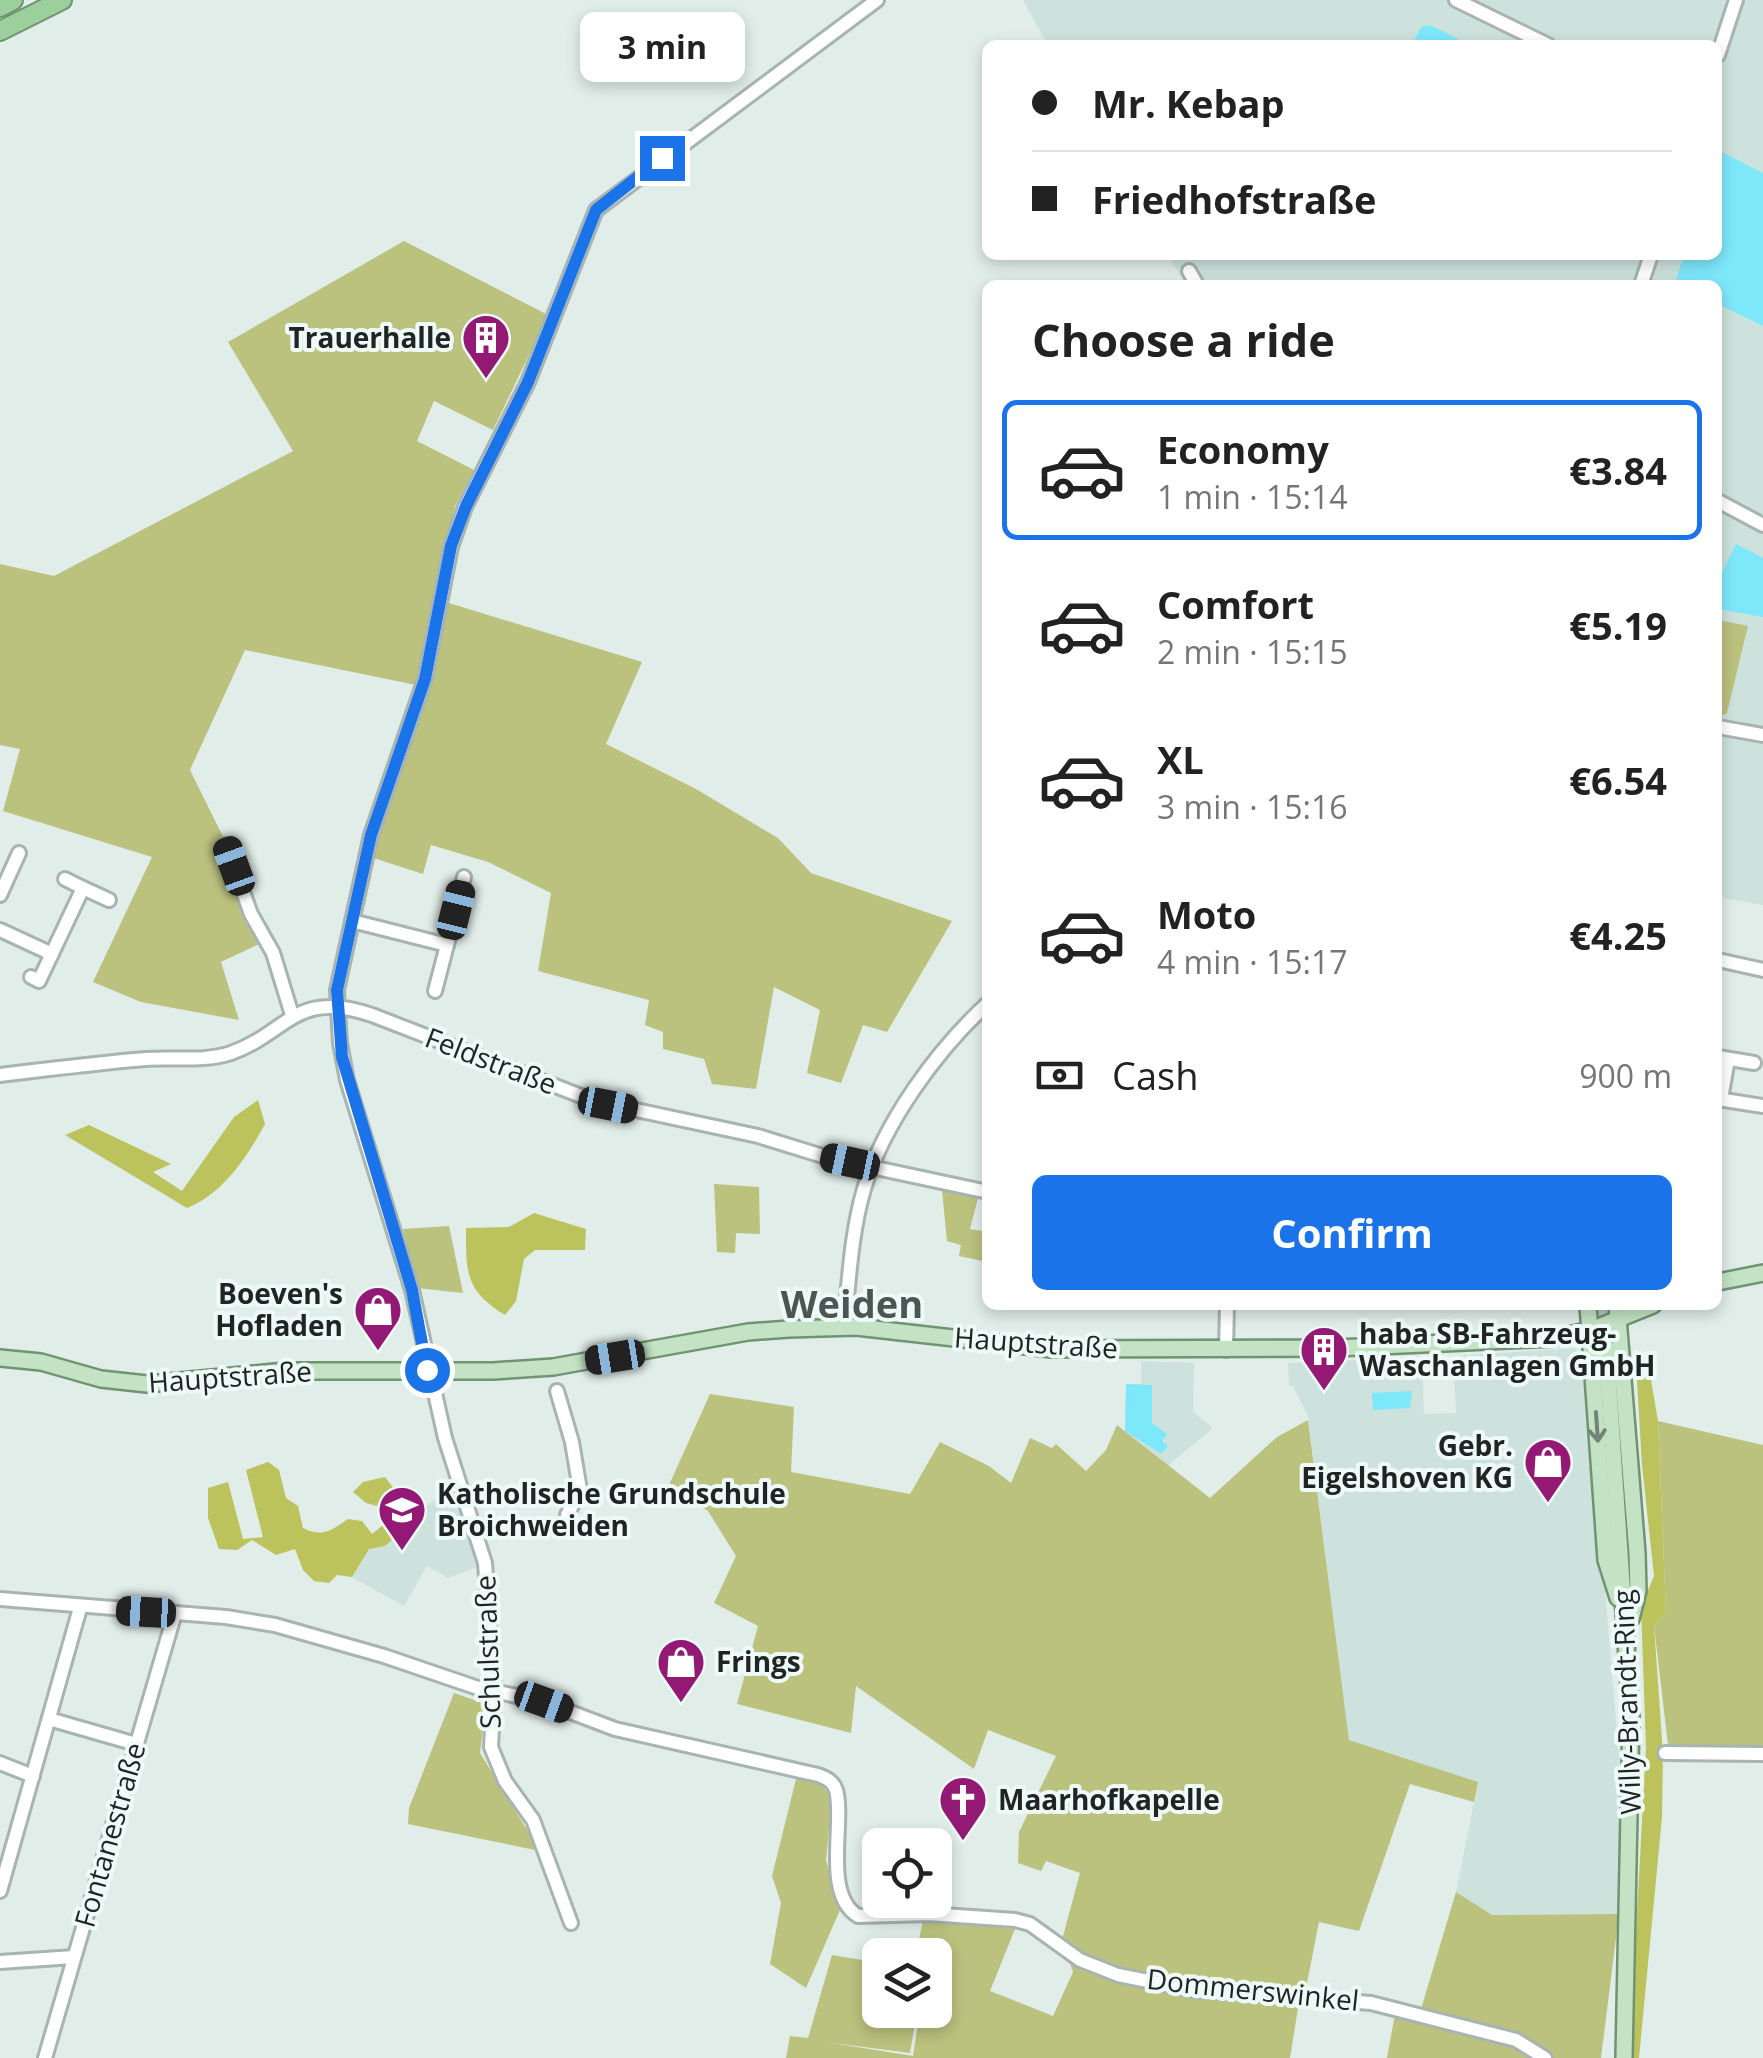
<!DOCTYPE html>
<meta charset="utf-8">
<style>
:root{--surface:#fff;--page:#f6f6f6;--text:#222;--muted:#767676;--line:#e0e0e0;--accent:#1a73e8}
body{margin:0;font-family:"Open Sans",sans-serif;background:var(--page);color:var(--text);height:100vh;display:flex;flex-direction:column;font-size:38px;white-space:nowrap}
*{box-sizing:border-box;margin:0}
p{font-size:32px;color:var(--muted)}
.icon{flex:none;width:55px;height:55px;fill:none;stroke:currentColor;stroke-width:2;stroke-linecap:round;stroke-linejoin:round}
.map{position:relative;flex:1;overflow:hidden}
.drawer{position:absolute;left:982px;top:280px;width:740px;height:1030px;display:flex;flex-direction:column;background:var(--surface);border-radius:15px;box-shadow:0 5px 15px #0003}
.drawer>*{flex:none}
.guide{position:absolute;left:982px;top:40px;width:740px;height:220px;border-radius:15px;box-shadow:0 5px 15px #0003;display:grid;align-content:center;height:220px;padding:0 50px;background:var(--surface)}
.fabs{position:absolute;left:862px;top:1828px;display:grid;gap:20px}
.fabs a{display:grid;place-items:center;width:90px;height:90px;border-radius:15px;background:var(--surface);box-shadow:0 5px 15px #0003;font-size:50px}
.end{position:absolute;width:45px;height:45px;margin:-22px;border:12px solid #1a73e8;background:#fff;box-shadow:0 0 0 5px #fff}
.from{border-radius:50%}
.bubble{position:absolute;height:70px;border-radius:15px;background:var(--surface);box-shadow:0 5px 15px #0003;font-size:32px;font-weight:700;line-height:70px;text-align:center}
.car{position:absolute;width:30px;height:60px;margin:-30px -15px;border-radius:12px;box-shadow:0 0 8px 2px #0007;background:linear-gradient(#222 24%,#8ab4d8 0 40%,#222 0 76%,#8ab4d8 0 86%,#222 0)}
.guide b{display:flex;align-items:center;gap:35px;height:95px;font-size:38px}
.guide b+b{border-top:2px solid var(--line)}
.guide i{width:25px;height:25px;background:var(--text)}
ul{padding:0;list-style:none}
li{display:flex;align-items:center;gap:30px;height:140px;margin:0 20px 15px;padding:0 30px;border:5px solid transparent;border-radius:15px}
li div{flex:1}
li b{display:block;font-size:38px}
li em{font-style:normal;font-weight:700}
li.selected{border-color:var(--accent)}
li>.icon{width:90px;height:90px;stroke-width:1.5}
h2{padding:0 50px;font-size:45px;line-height:120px}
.pay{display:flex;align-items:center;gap:25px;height:110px;padding:0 50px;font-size:38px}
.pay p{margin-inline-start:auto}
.cta{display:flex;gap:20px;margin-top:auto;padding:20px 50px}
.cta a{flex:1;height:115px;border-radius:15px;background:var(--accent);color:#fff;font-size:40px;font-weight:700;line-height:115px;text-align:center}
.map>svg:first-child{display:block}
.built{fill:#cde2dd}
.green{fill:#bbc27e}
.forest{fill:#bcc35d}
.building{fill:#7ee8fb}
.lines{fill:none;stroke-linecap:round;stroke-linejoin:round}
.major-tunnel{stroke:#bac5c2;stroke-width:15;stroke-dasharray:15 8;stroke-linecap:butt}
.minor-casing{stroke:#a8b4b0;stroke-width:18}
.major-casing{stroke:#709472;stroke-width:20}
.highway-casing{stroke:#709472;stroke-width:22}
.minor{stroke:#fff;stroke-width:12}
.major{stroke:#c3e3c4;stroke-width:15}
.highway{stroke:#9bd09c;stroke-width:18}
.oneway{stroke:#728474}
.route{stroke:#1a73e8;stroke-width:12}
.labels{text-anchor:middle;stroke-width:8;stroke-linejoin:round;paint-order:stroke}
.poi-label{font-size:28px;font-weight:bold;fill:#202524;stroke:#eefaf7;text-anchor:start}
.street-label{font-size:28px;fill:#202524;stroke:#eefaf7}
.district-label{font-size:38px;font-weight:bold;fill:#4b5552;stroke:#eefaf7}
</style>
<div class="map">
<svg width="1763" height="2058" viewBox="0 0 1763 2058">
<rect width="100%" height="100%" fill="#e1ede9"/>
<g class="built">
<polygon points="1023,0 1763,0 1763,905 1718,897 1718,285 1187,285 1167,255 1718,255 1718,45 1048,45"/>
<polygon points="1574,1348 1586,1360 1619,1758 1619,1914 1491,1915 1456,1892 1478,1782 1349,1740 1308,1416 1293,1386 1289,1386 1288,1363 1422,1357 1424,1414 1456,1413 1453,1356"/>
<polygon points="1141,1361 1194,1363 1193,1412 1213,1428 1168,1465 1125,1431 1126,1384 1141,1384"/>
<polygon points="454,1483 480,1566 448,1578 427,1566 404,1606 323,1561 384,1543"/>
</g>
<g class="green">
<polygon points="404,241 548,315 493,430 434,401 417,441 474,470 455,506 436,599 642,662 606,744 696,789 778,838 811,873 952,921 887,1032 863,1025 841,1083 807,1073 820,1010 774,987 756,1089 712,1084 704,1059 663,1049 663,1032 645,1025 649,1000 538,971 551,893 488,862 431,845 423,874 361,854 416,685 245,650 190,770 237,865 252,907 270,939 221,962 239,1020 141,1002 93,982 152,857 3,811 20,749 0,745 0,564 54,576 293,451 228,342"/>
<polygon points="1718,620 1748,626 1727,713 1718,718"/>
<polygon points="714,1184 759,1187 760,1234 736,1233 735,1253 717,1252"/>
<polygon points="942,1190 978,1198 970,1229 987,1232 987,1262 959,1256 961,1245 947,1241"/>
<polygon points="449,1226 463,1293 417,1288 403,1229"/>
<polygon points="710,1394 794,1407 791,1472 910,1494 940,1442 989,1466 1011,1483 1030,1438 1052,1448 1056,1444 1086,1471 1106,1450 1117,1425 1210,1498 1277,1437 1308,1420 1349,1740 1478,1782 1474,1802 1410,1784 1359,1931 1319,1922 1305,1993 1299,2002 1290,2058 786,2058 790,2036 808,2038 832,1955 880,1963 880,2010 917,2010 910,2053 826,2042 913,2056 920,2010 935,2010 935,1955 916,1955 923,1920 1015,1929 990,1991 1053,2016 1073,1972 1062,1940 1080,1873 1046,1861 1041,1871 1018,1863 1019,1832 1056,1756 988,1730 974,1769 856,1686 851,1733 737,1704 758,1626 714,1603 736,1556 708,1511 669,1485"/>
<polygon points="1658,1421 1763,1445 1763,1751 1672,1749 1668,1745 1654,1626 1666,1612"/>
<polygon points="454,1693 486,1704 480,1753 540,1851 408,1824 409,1808"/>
<polygon points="797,1775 821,1784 832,1798 826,1860 840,1910 806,1988 770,1964 781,1903 772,1876"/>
<polygon points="1456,1892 1492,1915 1619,1914 1601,2058 1387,2058 1395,2014 1418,2019"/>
</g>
<g class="forest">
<path d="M258,1100L265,1124C247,1157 223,1194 187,1208L65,1135L89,1125L171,1164L153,1172L182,1191L234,1117Z"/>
<path d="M534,1213L586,1229L585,1250H535L524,1259L516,1301L505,1315C465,1290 466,1273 466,1228L509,1227Z"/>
<polygon points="1636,1364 1649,1368 1658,1421 1666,1612 1654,1626 1663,1754 1662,1817 1639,2058 1629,2058 1646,1749 1641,1607 1654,1576 1642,1465"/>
<path d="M268,1462L279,1470L286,1498L298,1506L303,1528C322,1538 332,1530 348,1519L362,1521L372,1534L387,1522L377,1506L366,1503L353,1492L363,1482L385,1477L398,1494L411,1500L401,1520L407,1526L385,1546L369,1549L352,1577L337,1575L329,1583L314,1581L303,1570L295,1549L276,1555L252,1540L237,1550L219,1549L208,1518V1488L228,1482L243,1539L263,1537L246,1470Z"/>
</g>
<g class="building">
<polygon points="1430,25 1470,45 1412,45 1421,27"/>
<polygon points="1718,150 1763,173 1763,326 1718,304 1718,285 1675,283 1684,255 1718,255"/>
<polygon points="1736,544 1763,558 1763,617 1718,609 1718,581"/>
<polygon points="1126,1384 1152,1385 1152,1423 1167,1434 1162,1441 1168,1446 1161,1454 1125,1431"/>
<polygon points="1412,1391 1410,1408 1373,1410 1372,1393"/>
</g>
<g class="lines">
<polyline class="major-tunnel" points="1602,1305 1606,1347"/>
<g class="minor-casing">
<g id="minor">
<polyline points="1456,0 1548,45"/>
<polyline points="1718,55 1736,0"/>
<polyline points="1189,271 1197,285"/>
<polyline points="1641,285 1651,255"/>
<polyline points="1718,501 1763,525"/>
<polyline points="1718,727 1763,735"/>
<polyline points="226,845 251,914 273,953 292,1015"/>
<polyline points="65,879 83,888"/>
<polyline points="0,895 19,853"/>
<polyline points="352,921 447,945 435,991"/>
<polyline points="0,930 52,954"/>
<polyline points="447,945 464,877"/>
<polyline points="1718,960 1763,970"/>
<polyline points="31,977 39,981 83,888 109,900"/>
<polyline points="1718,1057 1754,1063"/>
<path d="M0,1075C49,1069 97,1063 146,1059C174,1057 204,1062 231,1053C289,1032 295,989 372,1015L594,1101L758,1136L829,1158L988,1192"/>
<polyline points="1718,1099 1763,1106"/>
<polyline points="1721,1099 1728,1059"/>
<path d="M844,1328C849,1282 851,1233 864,1189C884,1122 937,1050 988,1003"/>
<polyline points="1226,1350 1227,1305"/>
<polyline points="557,1391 572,1442 580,1490 567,1515"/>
<path d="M0,1599L226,1617L275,1625L384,1656L475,1687L544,1702L615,1729L818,1775C826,1778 833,1781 836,1790C845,1822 822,1894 858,1916L929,1914L1015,1920L1030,1924L1080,1960L1118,1975L1193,1990L1371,2003L1516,2040L1545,2058"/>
<polyline points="49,1719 136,1744"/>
<polyline points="1665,1753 1763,1754"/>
<polyline points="0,1763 33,1776"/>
<polyline points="0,1891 80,1608"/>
<polyline points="571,1923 533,1820 505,1781 491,1747 494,1692 485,1563 445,1438 412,1290 347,1080 340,1043 337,990 371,835 425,679 451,547 465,507 528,382 596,210 877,0"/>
<polyline points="0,1962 74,1957"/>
<polyline points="45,2058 175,1613"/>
</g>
</g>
<g class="major-casing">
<g id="major">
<polyline points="1718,1282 1763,1273"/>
<polyline points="1588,1305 1606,1560 1618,1598"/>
<polyline points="1617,1305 1637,1553 1638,1591 1631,1619"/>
<polyline points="1606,1347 1631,1716 1624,2058"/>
<polyline points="0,1358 41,1362 101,1379 147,1384 285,1371 493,1371 553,1367 748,1332 789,1329 856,1327 1051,1349 1337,1348 1554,1338 1591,1330 1653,1305"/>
</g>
</g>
<g class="highway-casing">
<g id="highway">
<polyline points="0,7 13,0"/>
<polyline points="0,31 62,0"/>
</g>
</g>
<use href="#minor" class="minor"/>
<use href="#major" class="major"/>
<use href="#highway" class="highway"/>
</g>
<defs><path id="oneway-shaft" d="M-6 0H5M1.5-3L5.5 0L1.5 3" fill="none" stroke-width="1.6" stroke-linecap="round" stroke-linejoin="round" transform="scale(2.5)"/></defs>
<use class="oneway" href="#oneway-shaft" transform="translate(1597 1427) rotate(86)"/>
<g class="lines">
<polyline class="route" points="427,1370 412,1290 342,1057 337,990 371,835 425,679 451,546 466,506 528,382 596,210 662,158"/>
</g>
<defs>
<g id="building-pin" transform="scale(2.5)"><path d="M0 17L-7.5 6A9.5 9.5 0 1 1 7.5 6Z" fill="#931975" stroke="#eefaf7"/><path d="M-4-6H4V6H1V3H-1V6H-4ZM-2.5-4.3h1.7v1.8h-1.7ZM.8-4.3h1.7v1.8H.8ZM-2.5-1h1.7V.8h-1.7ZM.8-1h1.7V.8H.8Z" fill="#fff"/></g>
<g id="shop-pin" transform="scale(2.5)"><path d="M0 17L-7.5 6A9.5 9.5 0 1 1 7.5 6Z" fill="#931975" stroke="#eefaf7"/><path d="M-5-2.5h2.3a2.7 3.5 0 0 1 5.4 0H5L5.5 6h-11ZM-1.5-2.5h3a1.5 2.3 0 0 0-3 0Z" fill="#fff"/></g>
<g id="school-pin" transform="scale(2.5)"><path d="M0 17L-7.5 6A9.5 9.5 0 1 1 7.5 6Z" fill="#931975" stroke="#eefaf7"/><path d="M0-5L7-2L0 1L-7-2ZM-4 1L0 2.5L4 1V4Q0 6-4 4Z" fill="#fff"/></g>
<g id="church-pin" transform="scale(2.5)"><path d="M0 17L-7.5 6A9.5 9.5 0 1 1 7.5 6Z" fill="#931975" stroke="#eefaf7"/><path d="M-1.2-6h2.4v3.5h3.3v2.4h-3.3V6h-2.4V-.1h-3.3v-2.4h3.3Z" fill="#fff"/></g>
</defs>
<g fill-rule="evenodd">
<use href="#building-pin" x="486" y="338"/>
<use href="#shop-pin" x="378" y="1310"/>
<use href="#building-pin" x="1324" y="1350"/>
<use href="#shop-pin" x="1548" y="1462"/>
<use href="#school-pin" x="402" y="1510"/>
<use href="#shop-pin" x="681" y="1662"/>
<use href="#church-pin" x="963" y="1800"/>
</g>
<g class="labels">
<g class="poi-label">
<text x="451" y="348" text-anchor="end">Trauerhalle</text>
<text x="343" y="1304" text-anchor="end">Boeven's<tspan x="343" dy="32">Hofladen</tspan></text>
<text x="1359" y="1344">haba SB-Fahrzeug-<tspan x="1359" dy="32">Waschanlagen GmbH</tspan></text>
<text x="1513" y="1456" text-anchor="end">Gebr.<tspan x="1513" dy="32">Eigelshoven KG</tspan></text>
<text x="437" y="1504">Katholische Grundschule<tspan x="437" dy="32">Broichweiden</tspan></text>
<text x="716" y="1672">Frings</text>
<text x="998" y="1810">Maarhofkapelle</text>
</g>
<g class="street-label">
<text transform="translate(491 1061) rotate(21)" y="10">Feldstraße</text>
<text transform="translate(1036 1343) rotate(4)" y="10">Hauptstraße</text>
<text transform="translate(230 1377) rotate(-4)" y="10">Hauptstraße</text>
<text transform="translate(488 1652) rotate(-92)" y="10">Schulstraße</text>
<text transform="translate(1627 1702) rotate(-92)" y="10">Willy-Brandt-Ring</text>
<text transform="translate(110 1835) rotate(-74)" y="10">Fontanestraße</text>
<text transform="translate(1253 1990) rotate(6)" y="10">Dommerswinkel</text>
</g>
<g class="district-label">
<text x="852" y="1318">Weiden</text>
</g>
</g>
</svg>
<div class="fabs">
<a><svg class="icon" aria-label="locate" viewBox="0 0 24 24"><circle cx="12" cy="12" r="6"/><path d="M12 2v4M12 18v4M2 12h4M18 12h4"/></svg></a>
<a><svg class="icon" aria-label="layers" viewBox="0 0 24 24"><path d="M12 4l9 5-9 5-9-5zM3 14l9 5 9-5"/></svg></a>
</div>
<i class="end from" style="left:427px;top:1370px"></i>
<i class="end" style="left:662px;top:158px"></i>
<div class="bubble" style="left:580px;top:12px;width:165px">3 min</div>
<i class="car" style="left:234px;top:866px;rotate:340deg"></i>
<i class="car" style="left:456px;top:910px;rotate:14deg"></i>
<i class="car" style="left:608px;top:1105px;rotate:101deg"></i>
<i class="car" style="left:850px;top:1162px;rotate:282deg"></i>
<i class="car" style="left:615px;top:1357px;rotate:261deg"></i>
<i class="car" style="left:146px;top:1612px;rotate:273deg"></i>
<i class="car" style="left:544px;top:1702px;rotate:110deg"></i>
<div class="guide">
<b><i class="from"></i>Mr. Kebap</b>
<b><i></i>Friedhofstraße</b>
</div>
<section class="drawer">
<h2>Choose a ride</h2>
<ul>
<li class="selected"><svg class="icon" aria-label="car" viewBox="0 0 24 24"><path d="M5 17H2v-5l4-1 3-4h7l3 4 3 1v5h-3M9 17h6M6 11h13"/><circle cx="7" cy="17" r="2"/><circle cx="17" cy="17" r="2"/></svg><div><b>Economy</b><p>1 min · 15:14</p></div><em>€3.84</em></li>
<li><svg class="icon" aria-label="car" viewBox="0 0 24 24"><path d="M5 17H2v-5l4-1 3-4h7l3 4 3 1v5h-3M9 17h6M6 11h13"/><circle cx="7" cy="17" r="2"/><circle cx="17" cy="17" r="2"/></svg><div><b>Comfort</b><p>2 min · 15:15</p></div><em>€5.19</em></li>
<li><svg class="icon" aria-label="car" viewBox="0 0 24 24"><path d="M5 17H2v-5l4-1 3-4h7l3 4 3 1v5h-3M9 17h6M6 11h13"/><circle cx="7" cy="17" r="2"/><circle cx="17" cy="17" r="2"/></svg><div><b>XL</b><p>3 min · 15:16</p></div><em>€6.54</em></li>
<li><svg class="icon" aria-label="car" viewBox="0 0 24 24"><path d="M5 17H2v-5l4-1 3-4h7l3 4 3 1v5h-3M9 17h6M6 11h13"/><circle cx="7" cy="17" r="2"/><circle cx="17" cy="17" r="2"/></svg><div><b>Moto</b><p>4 min · 15:17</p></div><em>€4.25</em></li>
</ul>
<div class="pay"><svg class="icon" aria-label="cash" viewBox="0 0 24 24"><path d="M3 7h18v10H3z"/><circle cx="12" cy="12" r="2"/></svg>Cash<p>900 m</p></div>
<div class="cta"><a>Confirm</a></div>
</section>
</div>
